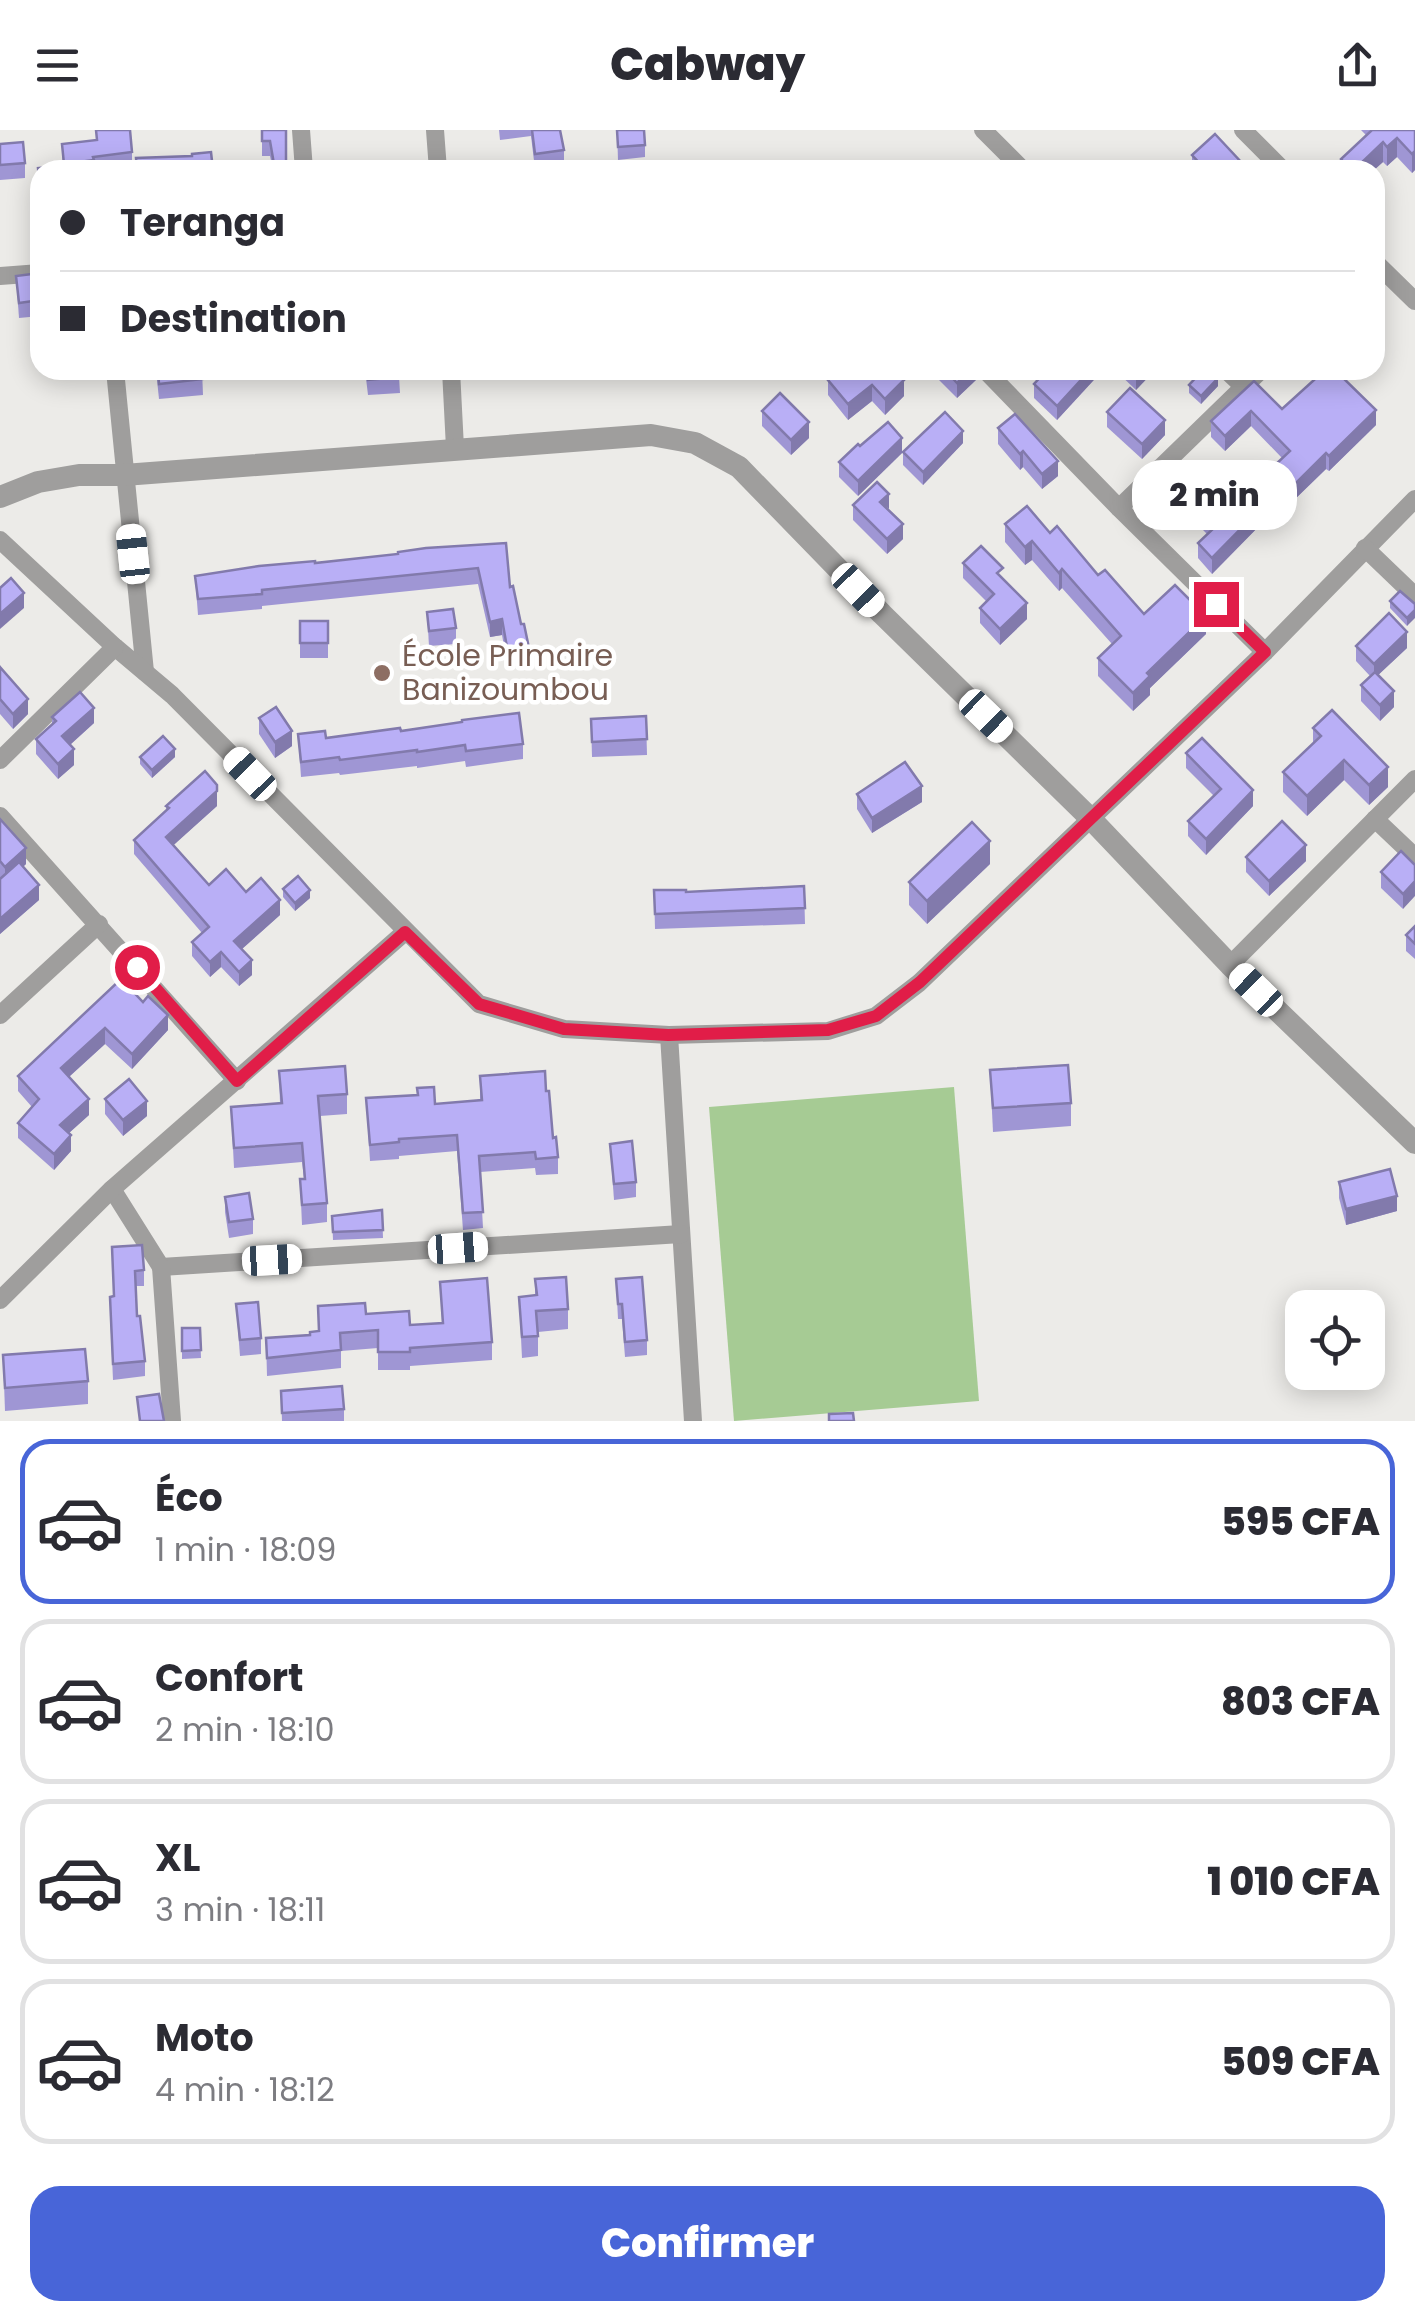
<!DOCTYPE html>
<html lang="fr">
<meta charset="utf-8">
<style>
:root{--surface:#fff;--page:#f7f7f7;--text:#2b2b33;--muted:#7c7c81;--line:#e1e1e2;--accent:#4865d8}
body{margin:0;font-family:Poppins,sans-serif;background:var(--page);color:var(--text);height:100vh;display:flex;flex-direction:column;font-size:38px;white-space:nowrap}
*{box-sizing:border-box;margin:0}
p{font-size:32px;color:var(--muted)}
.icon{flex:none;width:55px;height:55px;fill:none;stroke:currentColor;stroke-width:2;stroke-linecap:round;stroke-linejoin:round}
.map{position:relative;height:1291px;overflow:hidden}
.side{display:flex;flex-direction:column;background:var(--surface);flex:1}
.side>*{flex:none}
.top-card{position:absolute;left:30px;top:30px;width:1355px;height:220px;border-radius:30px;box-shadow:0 5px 25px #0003;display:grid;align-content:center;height:220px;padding:0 30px;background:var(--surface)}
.fabs{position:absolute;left:1285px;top:1160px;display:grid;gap:20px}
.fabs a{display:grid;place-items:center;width:100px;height:100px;border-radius:20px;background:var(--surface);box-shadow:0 5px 25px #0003;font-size:50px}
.end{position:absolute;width:45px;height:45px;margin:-22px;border:12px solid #e11d48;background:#fff;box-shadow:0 0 0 5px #fff}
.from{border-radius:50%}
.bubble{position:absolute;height:70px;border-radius:30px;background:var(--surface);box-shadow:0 5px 25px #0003;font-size:32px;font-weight:800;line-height:70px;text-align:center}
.car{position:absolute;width:30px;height:60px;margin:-30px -15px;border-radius:12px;box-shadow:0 0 8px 2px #0007;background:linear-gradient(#fff 24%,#345 0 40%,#fff 0 76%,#345 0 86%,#fff 0)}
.top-card b{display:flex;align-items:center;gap:35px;height:95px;font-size:38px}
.top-card b+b{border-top:2px solid var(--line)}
.top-card i{width:25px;height:25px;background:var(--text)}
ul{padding:18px 0 0;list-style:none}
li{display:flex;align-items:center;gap:30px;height:165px;margin:0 20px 15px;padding:0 10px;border:5px solid var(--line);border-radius:30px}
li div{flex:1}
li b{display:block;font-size:38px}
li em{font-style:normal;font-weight:800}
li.current{border-color:var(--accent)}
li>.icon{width:90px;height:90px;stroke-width:1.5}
.cta{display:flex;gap:20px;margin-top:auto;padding:20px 30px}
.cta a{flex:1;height:115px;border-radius:30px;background:var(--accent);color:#fff;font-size:40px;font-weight:800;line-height:115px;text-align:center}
header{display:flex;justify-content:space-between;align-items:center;height:130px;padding:0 30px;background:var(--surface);font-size:45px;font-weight:800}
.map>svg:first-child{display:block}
.green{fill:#a6cb94}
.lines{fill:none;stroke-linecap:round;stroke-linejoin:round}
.minor{stroke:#9f9e9d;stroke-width:18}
.tertiary{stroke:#9f9e9d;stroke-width:22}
.wall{fill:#9f96d4}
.shaded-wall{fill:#827aac}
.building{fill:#b9aff6;stroke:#827aac;stroke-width:2.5}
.route{stroke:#e11d48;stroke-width:12}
.education-dot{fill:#8d6e63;stroke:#fff;stroke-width:4}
.labels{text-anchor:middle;stroke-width:9;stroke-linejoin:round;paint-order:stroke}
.education-label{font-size:30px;fill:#785e54;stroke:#fff;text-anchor:start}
</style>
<header><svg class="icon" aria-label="menu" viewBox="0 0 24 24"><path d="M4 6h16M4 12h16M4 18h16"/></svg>Cabway<svg class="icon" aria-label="share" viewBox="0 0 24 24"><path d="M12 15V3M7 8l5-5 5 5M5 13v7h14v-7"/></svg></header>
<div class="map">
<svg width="1415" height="1291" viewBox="0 0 1415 1291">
<rect width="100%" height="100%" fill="#ecebe8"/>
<polygon class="green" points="954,957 979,1271 734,1291 709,977"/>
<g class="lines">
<g class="minor">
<polyline points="301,0 304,40"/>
<polyline points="435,0 438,40"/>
<polyline points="983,0 1023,40"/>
<polyline points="1243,0 1283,40"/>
<polyline points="1375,132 1415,171"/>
<polyline points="0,146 40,143"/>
<polyline points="115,240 145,542"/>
<polyline points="451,240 455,318"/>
<polyline points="985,240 1119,378 1265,522"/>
<polyline points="1226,240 1244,257"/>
<polyline points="1119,378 1261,240"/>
<polyline points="0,410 115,517 172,565 479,874 564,899 669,905 828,901 876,886 919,853 1265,522 1415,369"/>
<polyline points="1365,418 1415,466"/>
<polyline points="0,630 115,517"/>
<polyline points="0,686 237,951"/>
<polyline points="1375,689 1415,727"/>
<polyline points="1230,835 1415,649"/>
<polyline points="0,885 99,794"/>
<polyline points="669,905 693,1291"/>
<polyline points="112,1059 161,1137 681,1104"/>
<polyline points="161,1137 172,1291"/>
<polyline points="0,1170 112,1059 405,802"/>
</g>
<polyline class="tertiary" points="0,367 38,352 79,345 124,345 651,305 695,313 739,337 882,484 1091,689 1230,835 1415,1013"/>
</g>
<g class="wall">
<polygon points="96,0 132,22 132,38 115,40 63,40 62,14 96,10"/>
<polygon points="262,0 287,0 286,40 273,40 270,26 262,26"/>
<polygon points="499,0 560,0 564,20 564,36 535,39 531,6 500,10"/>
<polygon points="617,0 645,15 645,27 618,30"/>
<polygon points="1361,0 1415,0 1415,40 1412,43 1397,27 1387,36 1383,32 1374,40 1341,40 1341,29 1366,5"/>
<polygon points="0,14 25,33 25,48 0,50"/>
<polygon points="1192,25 1242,40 1192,40"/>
<polygon points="40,143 40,186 19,188 16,146"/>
<polygon points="156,240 202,240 203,265 159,269"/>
<polygon points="257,240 282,240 282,244 257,246"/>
<polygon points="365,240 438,240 438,243 399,246 400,263 368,265"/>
<polygon points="839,240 904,266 885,285 872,271 848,290 828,265 828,250"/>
<polygon points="929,240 977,240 977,249 957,268"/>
<polygon points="1047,240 1103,240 1057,290 1034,268 1034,254"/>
<polygon points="1115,240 1155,240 1136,260"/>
<polygon points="1254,251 1282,279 1376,295 1329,341 1326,339 1294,370 1275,351 1275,335 1282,328 1251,296 1225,321 1211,307 1211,291"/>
<polygon points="1189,255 1218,256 1201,274 1189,263"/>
<polygon points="762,281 809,308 791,325 762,296"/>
<polygon points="1107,282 1165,305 1142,329 1107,297"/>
<polygon points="998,298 1058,346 1042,359 1023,337 1020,340 998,314"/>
<polygon points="963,313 923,355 903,335 903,322"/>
<polygon points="860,316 902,323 858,366 839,347 839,332"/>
<polygon points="1188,369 1266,389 1212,444 1198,428 1198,413 1207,404 1188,385"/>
<polygon points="853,375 888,380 903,409 887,424 853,390"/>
<polygon points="1005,394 1050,403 1144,484 1206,504 1150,558 1150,565 1133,581 1098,546 1098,528 1112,514 1062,458 1059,461 1032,430 1025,435 1005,412"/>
<polygon points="506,413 510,457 529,534 508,538 502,505 490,507 478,454 262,476 262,479 198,485 195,446"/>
<polygon points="963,433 1003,449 1027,489 1000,515 980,493 980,478 986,471 963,448"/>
<polygon points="1390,471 1415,474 1407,496 1390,478"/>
<polygon points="427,482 456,498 456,514 429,516"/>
<rect x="300" y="491" width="28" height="37"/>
<polygon points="1356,516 1407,518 1378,545 1394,577 1380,591 1361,571 1361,555 1370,546 1356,531"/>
<polygon points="0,537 28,584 13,599 0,584"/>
<polygon points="646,586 647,625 592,627 591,589"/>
<polygon points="52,587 94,593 70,615 74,635 58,649 36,624 36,609 52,594"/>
<polygon points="259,588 292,616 275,628 259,604"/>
<polygon points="1313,598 1388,657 1369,675 1344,650 1307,686 1283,662 1283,642 1313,613"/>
<polygon points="401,601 523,614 523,629 466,637 465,631 417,638 417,636 340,645 339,643 301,647 298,604 326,608"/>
<polygon points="1186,623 1253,676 1206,725 1188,706 1188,691 1214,666 1186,638"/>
<polygon points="140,627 175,627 152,648 140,634"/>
<polygon points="857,664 922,672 872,703 857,679"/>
<polygon points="166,676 217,676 173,715 209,755 246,762 280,785 242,819 252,845 239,856 221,837 210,847 192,826 192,812 202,803 134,724 134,710 166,680"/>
<polygon points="0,689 26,734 23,737 39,770 0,804"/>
<polygon points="1246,727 1306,731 1269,766 1246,742"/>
<polygon points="990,734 927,794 909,775 909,752"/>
<polygon points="1415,735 1403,779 1381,758 1381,742"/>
<polygon points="804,756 805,794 655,799 654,760 686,762"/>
<polygon points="283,759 310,768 295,781 283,767"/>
<polygon points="1415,796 1415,829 1406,821 1406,805"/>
<polygon points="121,849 168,900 132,939 105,914 69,947 89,985 69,1003 71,1021 54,1040 18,1008 18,993 32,977 18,961 18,946"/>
<polygon points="990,940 1071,973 1071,996 993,1002"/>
<polygon points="279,941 347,964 347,984 320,986 327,1073 327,1092 302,1095 300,1049 304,1049 302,1032 234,1038 231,977 280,973"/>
<polygon points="480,946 546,961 553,1008 558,1027 558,1044 536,1045 535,1038 480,1042 483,1098 463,1100 457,1021 399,1026 399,1029 370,1031 366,968 435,974 480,970"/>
<polygon points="105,969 147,986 123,1006 105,984"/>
<polygon points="610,1014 636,1052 636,1067 614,1070"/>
<polygon points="1339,1052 1397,1081 1346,1095 1339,1068"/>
<polygon points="225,1067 253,1089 253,1104 229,1108 225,1082"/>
<polygon points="382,1080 383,1108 333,1110 332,1086"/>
<polygon points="112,1117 144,1140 144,1156 136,1156 137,1186 145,1231 145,1246 113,1250 110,1182 110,1167 114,1166"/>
<polygon points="535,1149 568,1179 568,1199 538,1202 538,1226 522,1228 519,1167 535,1165"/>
<polygon points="616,1149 647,1210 647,1225 625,1227 622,1189 618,1189"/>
<polygon points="440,1152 492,1212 492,1230 410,1236 410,1240 378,1240 378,1218 341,1221 341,1238 267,1246 266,1208 310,1205 318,1201 318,1176 366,1184 410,1195 442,1193"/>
<polygon points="236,1174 261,1208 261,1224 240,1226"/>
<polygon points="182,1198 200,1198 201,1228 182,1229"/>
<polygon points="3,1225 88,1251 88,1274 5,1281"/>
<polygon points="281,1261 344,1279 344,1291 282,1291"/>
</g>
<g class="shaded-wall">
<polygon points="1397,8 1397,27 1387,36 1387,17"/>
<polygon points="1383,12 1383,32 1374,40 1354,40"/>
<polygon points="1415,21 1415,40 1412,43 1412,24"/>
<polygon points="970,240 977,240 977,249 957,268 957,253"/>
<polygon points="1090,240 1103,240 1057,290 1057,276"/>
<polygon points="1141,240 1155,240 1136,260 1136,246"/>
<polygon points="1218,248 1218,256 1201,274 1201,266"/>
<polygon points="904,250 904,266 885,285 885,269"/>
<polygon points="872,255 872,271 848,290 848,274"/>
<polygon points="1376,280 1376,295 1329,341 1329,326"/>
<polygon points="1251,281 1251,296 1225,321 1225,306"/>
<polygon points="1165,290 1165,305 1142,329 1142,314"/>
<polygon points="809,292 809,308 791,325 791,310"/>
<polygon points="963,301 963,313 923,355 923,342"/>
<polygon points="902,308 902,323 858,366 858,351"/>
<polygon points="1023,321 1023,337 1020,340 1020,324"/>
<polygon points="1326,323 1326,339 1294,370 1294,355"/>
<polygon points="1058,331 1058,346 1042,359 1042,344"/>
<polygon points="889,364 889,379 880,372"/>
<polygon points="1266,373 1266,389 1212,444 1212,428"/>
<polygon points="903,394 903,409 887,424 887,409"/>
<polygon points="1032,411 1032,430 1025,435 1025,417"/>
<polygon points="1062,439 1062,458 1059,461 1059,443"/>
<polygon points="24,463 24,478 0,499 0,484"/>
<polygon points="1027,473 1027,489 1000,515 1000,499"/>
<polygon points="1415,480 1415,488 1407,496 1407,488"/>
<polygon points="1206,486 1206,504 1150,558 1150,565 1133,581 1133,563 1147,543"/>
<polygon points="502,489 502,505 490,507 490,492"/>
<polygon points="1407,502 1407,518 1374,549 1374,534"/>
<polygon points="529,518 529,534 508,538 508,523"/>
<polygon points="1394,561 1394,577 1380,591 1380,575"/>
<polygon points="28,569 28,584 13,599 13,584"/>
<polygon points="94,578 94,593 62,622 62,606"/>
<polygon points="292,601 292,616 275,628 275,612"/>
<polygon points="74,619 74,635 58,649 58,634"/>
<polygon points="175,619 175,627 152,648 152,640"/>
<polygon points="1344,630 1344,650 1307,686 1307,666"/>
<polygon points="1388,637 1388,657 1369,675 1369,655"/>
<polygon points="922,656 922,672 872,703 872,688"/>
<polygon points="1253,660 1253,676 1206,725 1206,709"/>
<polygon points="217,661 217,676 166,722 166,707"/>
<polygon points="990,711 990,734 927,794 927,771"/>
<polygon points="1306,715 1306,731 1269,766 1269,751"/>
<polygon points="26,718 26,734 5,752 5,737"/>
<polygon points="1415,751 1415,766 1403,779 1403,764"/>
<polygon points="39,755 39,770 0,804 0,789"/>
<polygon points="310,760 310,768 295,781 295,773"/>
<polygon points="280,770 280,785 234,826 234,811"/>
<polygon points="221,822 221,837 210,847 210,832"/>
<polygon points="252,830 252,845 239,856 239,842"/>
<polygon points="168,885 168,900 132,939 132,924"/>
<polygon points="105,898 105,914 61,954 61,938"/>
<polygon points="89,969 89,985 60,1011 60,995"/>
<polygon points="147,971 147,986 123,1006 123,990"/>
<polygon points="71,1005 71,1021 54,1040 54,1024"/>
<polygon points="1397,1066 1397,1081 1346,1095 1346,1079"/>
</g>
<g class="building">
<polygon points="96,0 130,0 132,22 93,27 94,30 64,34 62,14 97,10"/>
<polygon points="262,0 286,0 286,40 275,40 270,11 262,11"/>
<polygon points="532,0 560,0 564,20 535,24"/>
<polygon points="617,0 644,0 645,15 618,17"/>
<polygon points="1372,0 1415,0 1415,21 1412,24 1397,8 1387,17 1383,12 1354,40 1351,40 1341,29"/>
<polygon points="1215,4 1242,33 1235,40 1206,40 1192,25"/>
<polygon points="23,12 25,33 0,35 0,14"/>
<polygon points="211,22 213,40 137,40 136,28 192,26 192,24"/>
<polygon points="57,36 58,40 40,40 40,62 38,38"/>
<polygon points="40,143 40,170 19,173 16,146"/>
<polygon points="158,240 202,240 203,249 159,254"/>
<polygon points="367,240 399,240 400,247 368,250"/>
<polygon points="839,240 894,240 904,250 885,269 872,255 848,274 828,250"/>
<polygon points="945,240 970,240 957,253"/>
<polygon points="1047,240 1090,240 1057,276 1034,254"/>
<polygon points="1130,240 1141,240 1136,246"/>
<polygon points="1203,240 1209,240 1218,248 1201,266 1189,255"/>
<polygon points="1325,240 1335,240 1376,280 1329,326 1326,323 1294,355 1275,335 1290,321 1251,281 1225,306 1211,291 1254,251 1282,279"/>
<polygon points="1130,258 1165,290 1142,314 1107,282"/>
<polygon points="780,263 809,292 791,310 762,281"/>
<polygon points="945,282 963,301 923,342 903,322"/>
<polygon points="1015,284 1058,331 1042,344 1023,321 1020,324 998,298"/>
<polygon points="888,292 902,308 858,351 839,332 858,314 860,316"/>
<polygon points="1223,335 1249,361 1251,358 1266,373 1212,428 1198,413 1215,397 1188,369"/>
<polygon points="877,352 889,364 880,372 903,394 887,409 853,375"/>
<polygon points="1027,376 1050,403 1057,396 1098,445 1105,440 1144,484 1175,455 1206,486 1147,543 1150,546 1133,563 1098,528 1121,506 1062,439 1059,443 1032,411 1025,417 1005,394"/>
<polygon points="506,413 510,457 513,456 521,494 524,494 529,518 508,523 502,489 490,492 478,438 262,460 262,464 198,469 195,446 259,436 315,431 315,433 398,424 398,422 426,418"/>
<polygon points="981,416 1003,438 997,443 1027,473 1000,499 980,478 994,464 963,433"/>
<polygon points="11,448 24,463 0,484 0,458"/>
<polygon points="1400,461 1415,474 1415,480 1407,488 1390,471"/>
<polygon points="453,479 456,498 429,501 427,482"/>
<polygon points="1389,483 1407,502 1374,534 1356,516"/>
<rect x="300" y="491" width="28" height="22"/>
<polygon points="0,537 28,569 13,584 0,569"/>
<polygon points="1375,542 1394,561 1380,575 1361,555"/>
<polygon points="80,562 94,578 62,606 74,619 58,634 36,609 56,591 52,587"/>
<polygon points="276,577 292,601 275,612 259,588"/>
<polygon points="1332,580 1388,637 1369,655 1344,630 1307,666 1283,642 1321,606 1313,598"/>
<polygon points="519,583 523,614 466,621 465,615 417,622 417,620 340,630 339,627 301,632 298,604 325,601 326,608 400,598 401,601 462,592 462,590"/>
<polygon points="646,586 647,609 592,612 591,589"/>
<polygon points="163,606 175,619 152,640 140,627"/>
<polygon points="1202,608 1253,660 1206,709 1188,691 1221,659 1186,623"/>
<polygon points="905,632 922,656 872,688 857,664"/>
<polygon points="205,641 217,655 217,661 166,707 209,755 226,739 246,762 261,748 280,770 234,811 252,830 239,842 221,822 210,832 192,812 209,797 134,710 169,678 166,676"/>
<polygon points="0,689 26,718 5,737 0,731"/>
<polygon points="1282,691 1306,715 1269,751 1246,727"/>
<polygon points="972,692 990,711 927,771 909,752"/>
<polygon points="1401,721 1415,735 1415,751 1403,764 1381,742"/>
<polygon points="19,732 39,755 0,789 0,749"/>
<polygon points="298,746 310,760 295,773 283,759"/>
<polygon points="804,756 805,778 655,784 654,760 686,760 686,762"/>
<polygon points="1415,796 1415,814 1406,805"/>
<polygon points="121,849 143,872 148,866 168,885 132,924 105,898 61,938 89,969 60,995 71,1005 54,1024 18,993 39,969 18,946"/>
<polygon points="1068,935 1071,973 993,978 990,940"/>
<polygon points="345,936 347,964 318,966 327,1073 302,1075 300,1049 305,1049 302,1013 234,1018 231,977 282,973 279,941"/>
<polygon points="545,941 546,961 549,961 553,1008 556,1007 558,1027 536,1029 535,1022 479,1026 483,1082 463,1083 457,1005 399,1009 399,1012 370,1015 366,968 418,965 417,958 434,957 435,974 482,970 480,946"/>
<polygon points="129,949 147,971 123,990 105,969"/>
<polygon points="632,1011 636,1052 614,1054 610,1014"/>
<polygon points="1390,1039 1397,1066 1346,1079 1339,1052"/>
<polygon points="249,1063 253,1089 229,1092 225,1067"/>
<polygon points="382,1080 383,1100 333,1102 332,1086"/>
<polygon points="142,1115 144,1140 135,1141 137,1186 140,1186 145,1231 113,1234 110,1167 114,1166 112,1117"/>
<polygon points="566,1147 568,1179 536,1181 538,1206 522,1207 519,1167 537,1165 535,1149"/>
<polygon points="642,1147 647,1210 625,1212 622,1174 618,1174 616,1149"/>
<polygon points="487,1148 492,1212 410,1218 410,1222 378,1222 378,1200 340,1203 341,1220 267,1228 266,1208 310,1205 310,1202 319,1201 318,1176 365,1173 366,1184 409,1181 410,1195 443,1193 440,1152"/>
<polygon points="258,1172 261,1208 240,1210 236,1174"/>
<polygon points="182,1198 200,1198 201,1220 182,1221"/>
<polygon points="85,1219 88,1251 5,1258 3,1225"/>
<polygon points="342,1256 344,1279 282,1283 281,1261"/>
<polygon points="159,1264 164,1291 140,1291 137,1267"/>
<polygon points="853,1283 854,1291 829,1291 829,1284"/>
</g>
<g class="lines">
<polyline class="route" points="137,837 237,951 405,802 479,874 564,899 668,905 828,900 876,886 920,852 1265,522 1216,474"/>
</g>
<circle class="education-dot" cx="382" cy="543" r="10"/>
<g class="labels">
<g class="education-label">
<text x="402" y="536">École Primaire<tspan x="402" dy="34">Banizoumbou</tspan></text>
</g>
</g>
</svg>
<div class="fabs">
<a><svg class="icon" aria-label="locate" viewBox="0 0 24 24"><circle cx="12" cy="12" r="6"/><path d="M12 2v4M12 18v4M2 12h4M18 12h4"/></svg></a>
</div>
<i class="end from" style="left:137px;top:837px"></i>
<i class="end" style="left:1216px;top:474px"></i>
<div class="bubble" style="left:1132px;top:330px;width:165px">2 min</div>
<i class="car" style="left:133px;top:424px;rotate:354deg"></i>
<i class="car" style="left:858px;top:460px;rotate:136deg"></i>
<i class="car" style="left:986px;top:586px;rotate:134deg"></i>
<i class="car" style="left:250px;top:644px;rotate:316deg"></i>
<i class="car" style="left:1256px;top:860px;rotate:314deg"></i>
<i class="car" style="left:458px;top:1118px;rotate:86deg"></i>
<i class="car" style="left:272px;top:1130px;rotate:87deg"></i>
<div class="top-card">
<b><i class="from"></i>Teranga</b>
<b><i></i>Destination</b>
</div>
</div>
<section class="side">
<ul>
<li class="current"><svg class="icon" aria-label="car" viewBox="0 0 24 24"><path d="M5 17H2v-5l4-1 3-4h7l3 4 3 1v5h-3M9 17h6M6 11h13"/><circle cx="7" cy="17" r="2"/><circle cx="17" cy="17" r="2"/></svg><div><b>Éco</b><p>1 min · 18:09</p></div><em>595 CFA</em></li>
<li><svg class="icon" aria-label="car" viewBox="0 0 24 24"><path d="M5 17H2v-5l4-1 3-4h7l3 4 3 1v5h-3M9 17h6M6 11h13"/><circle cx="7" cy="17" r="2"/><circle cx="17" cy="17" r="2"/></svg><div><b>Confort</b><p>2 min · 18:10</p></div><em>803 CFA</em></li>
<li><svg class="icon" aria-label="car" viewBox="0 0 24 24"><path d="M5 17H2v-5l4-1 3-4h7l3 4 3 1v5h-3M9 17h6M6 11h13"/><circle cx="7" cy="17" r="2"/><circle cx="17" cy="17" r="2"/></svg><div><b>XL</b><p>3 min · 18:11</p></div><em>1 010 CFA</em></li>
<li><svg class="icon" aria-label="car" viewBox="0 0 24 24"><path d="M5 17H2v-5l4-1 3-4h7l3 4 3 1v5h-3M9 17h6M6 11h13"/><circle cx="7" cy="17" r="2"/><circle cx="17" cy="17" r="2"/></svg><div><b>Moto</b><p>4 min · 18:12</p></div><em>509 CFA</em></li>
</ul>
<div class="cta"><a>Confirmer</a></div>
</section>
